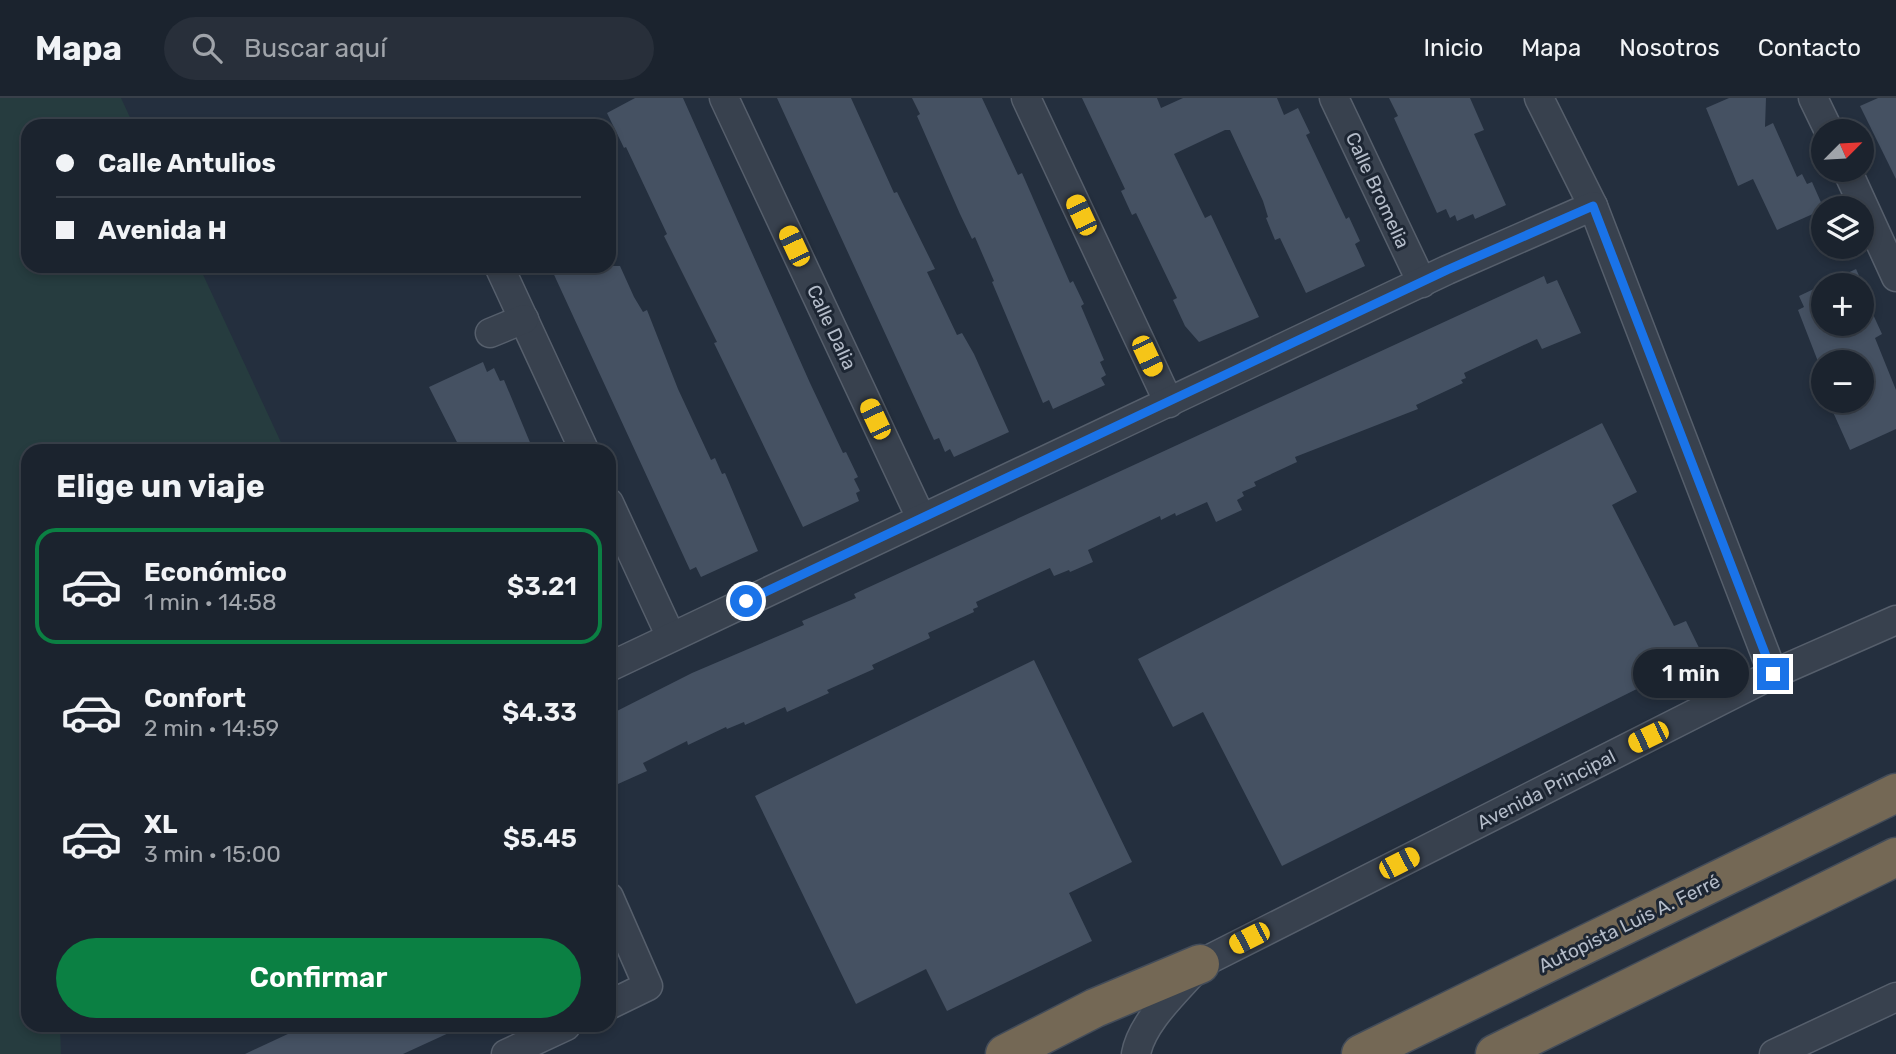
<!DOCTYPE html>
<html lang="es">
<meta charset="utf-8">
<style>
:root{--surface:#1b232e;--page:#282f3a;--text:#f1f3f6;--muted:#a0a4aa;--line:#39404a;--accent:#0b8043}
body{margin:0;font-family:Rubik,sans-serif;background:var(--page);color:var(--text);height:100vh;display:flex;flex-direction:column;font-size:26px;white-space:nowrap}
*{box-sizing:border-box;margin:0}
p{font-size:23px;color:var(--muted)}
.icon{flex:none;width:38px;height:38px;fill:none;stroke:currentColor;stroke-width:2;stroke-linecap:round;stroke-linejoin:round}
.map{position:relative;flex:1;overflow:hidden}
.side{position:absolute;left:21px;top:346px;width:595px;height:588px;display:flex;flex-direction:column;background:var(--surface);border-radius:21px;box-shadow:0 4px 10px #0003,0 0 0 2px var(--line)}
.side>*{flex:none}
.hud{position:absolute;left:21px;top:21px;width:595px;height:154px;border-radius:21px;box-shadow:0 4px 10px #0003,0 0 0 2px var(--line);display:grid;align-content:center;height:154px;padding:0 35px;background:var(--surface)}
.needle{width:46px;rotate:66deg}
.controls{position:absolute;left:1811px;top:21px;display:grid;gap:14px}
.controls a{display:grid;place-items:center;width:63px;height:63px;border-radius:50%;background:var(--surface);box-shadow:0 4px 10px #0003,0 0 0 2px var(--line);font-size:35px}
.end{position:absolute;width:32px;height:32px;margin:-16px;border:9px solid #1a73e8;background:#fff;box-shadow:0 0 0 4px #fff}
.from{border-radius:50%}
.bubble{position:absolute;height:49px;border-radius:24px;background:var(--surface);box-shadow:0 4px 10px #0003,0 0 0 2px var(--line);font-size:23px;font-weight:600;line-height:49px;text-align:center}
.car{position:absolute;width:21px;height:42px;margin:-21px -10px;border-radius:9px;box-shadow:0 0 5px 2px #0007;background:linear-gradient(#f5c518 24%,#345 0 40%,#f5c518 0 76%,#345 0 86%,#f5c518 0)}
.hud b{display:flex;align-items:center;gap:24px;height:66px;font-size:26px}
.hud b+b{border-top:2px solid var(--line)}
.hud i{width:18px;height:18px;background:var(--text)}
ul{padding:0;list-style:none}
li{display:flex;align-items:center;gap:21px;height:116px;margin:0 14px 10px;padding:0 21px;border:4px solid transparent;border-radius:21px}
li div{flex:1}
li b{display:block;font-size:26px}
li em{font-style:normal;font-weight:600}
li.active{border-color:var(--accent)}
li>.icon{width:63px;height:63px;stroke-width:1.5}
h2{padding:0 35px;font-size:32px;line-height:84px}
.action{display:flex;gap:14px;margin-top:auto;padding:14px 35px}
.action a{flex:1;height:80px;border-radius:42px;background:var(--accent);color:#fff;font-size:28px;font-weight:600;line-height:80px;text-align:center}
header{display:flex;align-items:center;gap:42px;box-sizing:border-box;height:98px;padding:0 35px;background:var(--surface);border-bottom:2px solid var(--line)}
header strong{font-size:33px}
nav{display:flex;gap:38px;margin-inline-start:auto;font-size:24px}
.search{width:490px;height:63px;background:var(--page);display:flex;align-items:center;gap:18px;box-sizing:border-box;padding:0 24px;border-radius:38px;color:var(--muted);font-size:26px}
.map>svg:first-child{display:block}
.green{fill:#263c3f}
.building{fill:#455162;fill-rule:evenodd}
.lines{fill:none;stroke-linecap:round;stroke-linejoin:round}
.street-casing{stroke:#565f6c;stroke-width:31}
.highway-casing{stroke:#434c59;stroke-width:41}
.street{stroke:#38414e;stroke-width:28}
.highway{stroke:#746855;stroke-width:38}
.route{stroke:#1a73e8;stroke-width:9}
.labels{text-anchor:middle;stroke-width:6;stroke-linejoin:round;paint-order:stroke}
.street-label{font-size:19px;fill:#b4bcc9;stroke:#1d2633}
</style>
<header>
<strong>Mapa</strong>
<div class="search"><svg class="icon" aria-label="search" viewBox="0 0 24 24"><circle cx="10" cy="10" r="6"/><path d="M15 15l6 6"/></svg>Buscar aquí</div>
<nav><a>Inicio</a><a>Mapa</a><a>Nosotros</a><a>Contacto</a></nav>
</header>
<div class="map">
<svg width="1896" height="956" viewBox="0 0 1896 956">
<rect width="100%" height="100%" fill="#242f3e"/>
<polygon class="green" points="0,0 121,0 134,28 28,28 28,168 199,168 285,353 28,354 28,928 60,928 61,956 0,956"/>
<g class="building">
<polygon points="635,0 683,0 810,285 843,355 846,354 858,379 854,381 860,393 856,395 859,403 803,429 714,245 717,244 664,138 667,136 626,49 624,50 607,15"/>
<polygon points="777,0 851,0 894,95 897,94 935,171 927,174 957,237 962,235 974,256 1009,334 954,359 950,351 945,354 939,340 934,342"/>
<polygon points="912,0 982,0 1018,77 1022,75 1070,185 1073,183 1084,206 1081,208 1104,262 1100,264 1106,277 1101,280 1105,287 1053,311 1049,302 1043,305 992,184 994,183 975,139 972,141 960,116 917,18 920,16"/>
<polygon points="1082,0 1157,0 1161,10 1183,0 1277,0 1284,17 1298,10 1310,35 1306,37 1346,121 1349,119 1360,143 1355,146 1365,168 1306,195 1280,140 1275,142 1266,120 1268,119 1263,103 1230,32 1225,32 1174,56 1205,120 1211,117 1259,219 1199,244 1185,228 1173,202 1177,200 1136,115 1132,117 1121,93 1125,91"/>
<polygon points="1389,0 1470,0 1484,32 1474,36 1506,107 1475,121 1473,116 1457,123 1455,117 1450,120 1446,111 1437,115 1394,20 1398,18"/>
<polygon points="1729,0 1766,0 1765,29 1773,25 1797,79 1802,76 1807,86 1812,84 1824,111 1777,132 1753,81 1738,88 1706,10"/>
<polygon points="1878,0 1896,0 1896,81 1860,8"/>
<polygon points="550,168 620,168 634,199 643,214 647,212 678,291 711,362 715,360 722,376 725,375 758,453 701,479 696,469 690,472"/>
<path d="M1856,171L1874,210L1871,212L1882,236L1875,240L1896,292V331L1850,352L1833,314L1838,311L1834,303H1862V264H1824V279L1798,212L1804,209L1799,198ZM1824,187H1862V226H1824Z"/>
<polygon points="1544,178 1547,186 1557,182 1581,235 1542,251 1537,241 1464,275 1466,280 1461,282 1463,285 1416,307 1418,311 1295,359 1297,364 1254,384 1256,388 1242,394 1244,398 1237,402 1242,412 1216,424 1207,404 1176,418 1175,415 1161,422 1160,418 1088,452 1093,464 1070,474 1069,472 1054,478 1050,470 976,504 978,509 973,511 974,514 928,535 930,540 872,567 874,571 827,592 829,595 787,614 785,609 745,627 744,624 727,631 726,629 688,647 687,643 643,665 647,673 609,690 609,617 692,575 804,527 802,523 856,500 854,496"/>
<polygon points="483,264 487,274 494,270 500,283 504,282 534,354 462,354 429,289"/>
<polygon points="1602,325 1637,394 1612,407 1674,528 1686,523 1703,558 1282,768 1203,614 1173,629 1138,561"/>
<polygon points="1034,562 1132,764 1069,795 1092,843 947,913 926,871 856,906 755,698"/>
<polygon points="305,928 464,928 403,956 245,956"/>
</g>
<g class="lines">
<g class="street-casing">
<g id="street">
<polyline points="724,0 921,420"/>
<polyline points="1026,0 1169,305"/>
<polyline points="1334,0 1422,185"/>
<polyline points="1539,0 1593,108 1773,576"/>
<polyline points="1813,0 1829,33"/>
<polyline points="1847,72 1896,179"/>
<polyline points="499,168 585,354"/>
<polyline points="490,235 524,221"/>
<polyline points="609,405 671,539"/>
<polyline points="609,569 1447,172 1593,108"/>
<polyline points="609,799 648,888 609,907"/>
<polyline points="506,956 566,928"/>
<path d="M1136,956C1142,923 1178,892 1200,866L1773,576L1896,522"/>
<polyline points="1774,956 1896,899"/>
</g>
</g>
<g class="highway-casing">
<g id="highway">
<polyline points="1005,956 1095,910 1200,866"/>
<polyline points="1361,956 1896,695"/>
<polyline points="1495,956 1896,759"/>
</g>
</g>
<use href="#street" class="street"/>
<use href="#highway" class="highway"/>
</g>
<g class="lines">
<polyline class="route" points="746,503 1447,172 1593,108 1773,576"/>
</g>
<g class="labels">
<g class="street-label">
<text transform="translate(1378 92) rotate(65)" y="7">Calle Bromelia</text>
<text transform="translate(832 229) rotate(65)" y="7">Calle Dalia</text>
<text transform="translate(1546 691) rotate(-27)" y="7">Avenida Principal</text>
<text transform="translate(1629 825) rotate(-26)" y="7">Autopista Luis A. Ferré</text>
</g>
</g>
</svg>
<div class="controls">
<a><svg class="needle" viewBox="-14 -14 28 28"><path d="M0-13l5 13h-10z" fill="#e53935"/><path d="M0 13l5-13h-10z" fill="#a0a4aa"/></svg></a>
<a><svg class="icon" aria-label="layers" viewBox="0 0 24 24"><path d="M12 4l9 5-9 5-9-5zM3 14l9 5 9-5"/></svg></a>
<a>+</a>
<a>−</a>
</div>
<i class="end from" style="left:746px;top:503px"></i>
<i class="end" style="left:1773px;top:576px"></i>
<div class="bubble" style="left:1633px;top:551px;width:116px">1 min</div>
<i class="car" style="left:1081px;top:117px;rotate:335deg"></i>
<i class="car" style="left:794px;top:148px;rotate:335deg"></i>
<i class="car" style="left:1147px;top:258px;rotate:155deg"></i>
<i class="car" style="left:875px;top:321px;rotate:335deg"></i>
<i class="car" style="left:1648px;top:639px;rotate:244deg"></i>
<i class="car" style="left:1399px;top:765px;rotate:63deg"></i>
<i class="car" style="left:1249px;top:840px;rotate:243deg"></i>
<div class="hud">
<b><i class="from"></i>Calle Antulios</b>
<b><i></i>Avenida H</b>
</div>
<section class="side">
<h2>Elige un viaje</h2>
<ul>
<li class="active"><svg class="icon" aria-label="car" viewBox="0 0 24 24"><path d="M5 17H2v-5l4-1 3-4h7l3 4 3 1v5h-3M9 17h6M6 11h13"/><circle cx="7" cy="17" r="2"/><circle cx="17" cy="17" r="2"/></svg><div><b>Económico</b><p>1 min · 14:58</p></div><em>$3.21</em></li>
<li><svg class="icon" aria-label="car" viewBox="0 0 24 24"><path d="M5 17H2v-5l4-1 3-4h7l3 4 3 1v5h-3M9 17h6M6 11h13"/><circle cx="7" cy="17" r="2"/><circle cx="17" cy="17" r="2"/></svg><div><b>Confort</b><p>2 min · 14:59</p></div><em>$4.33</em></li>
<li><svg class="icon" aria-label="car" viewBox="0 0 24 24"><path d="M5 17H2v-5l4-1 3-4h7l3 4 3 1v5h-3M9 17h6M6 11h13"/><circle cx="7" cy="17" r="2"/><circle cx="17" cy="17" r="2"/></svg><div><b>XL</b><p>3 min · 15:00</p></div><em>$5.45</em></li>
</ul>
<div class="action"><a>Confirmar</a></div>
</section>
</div>
